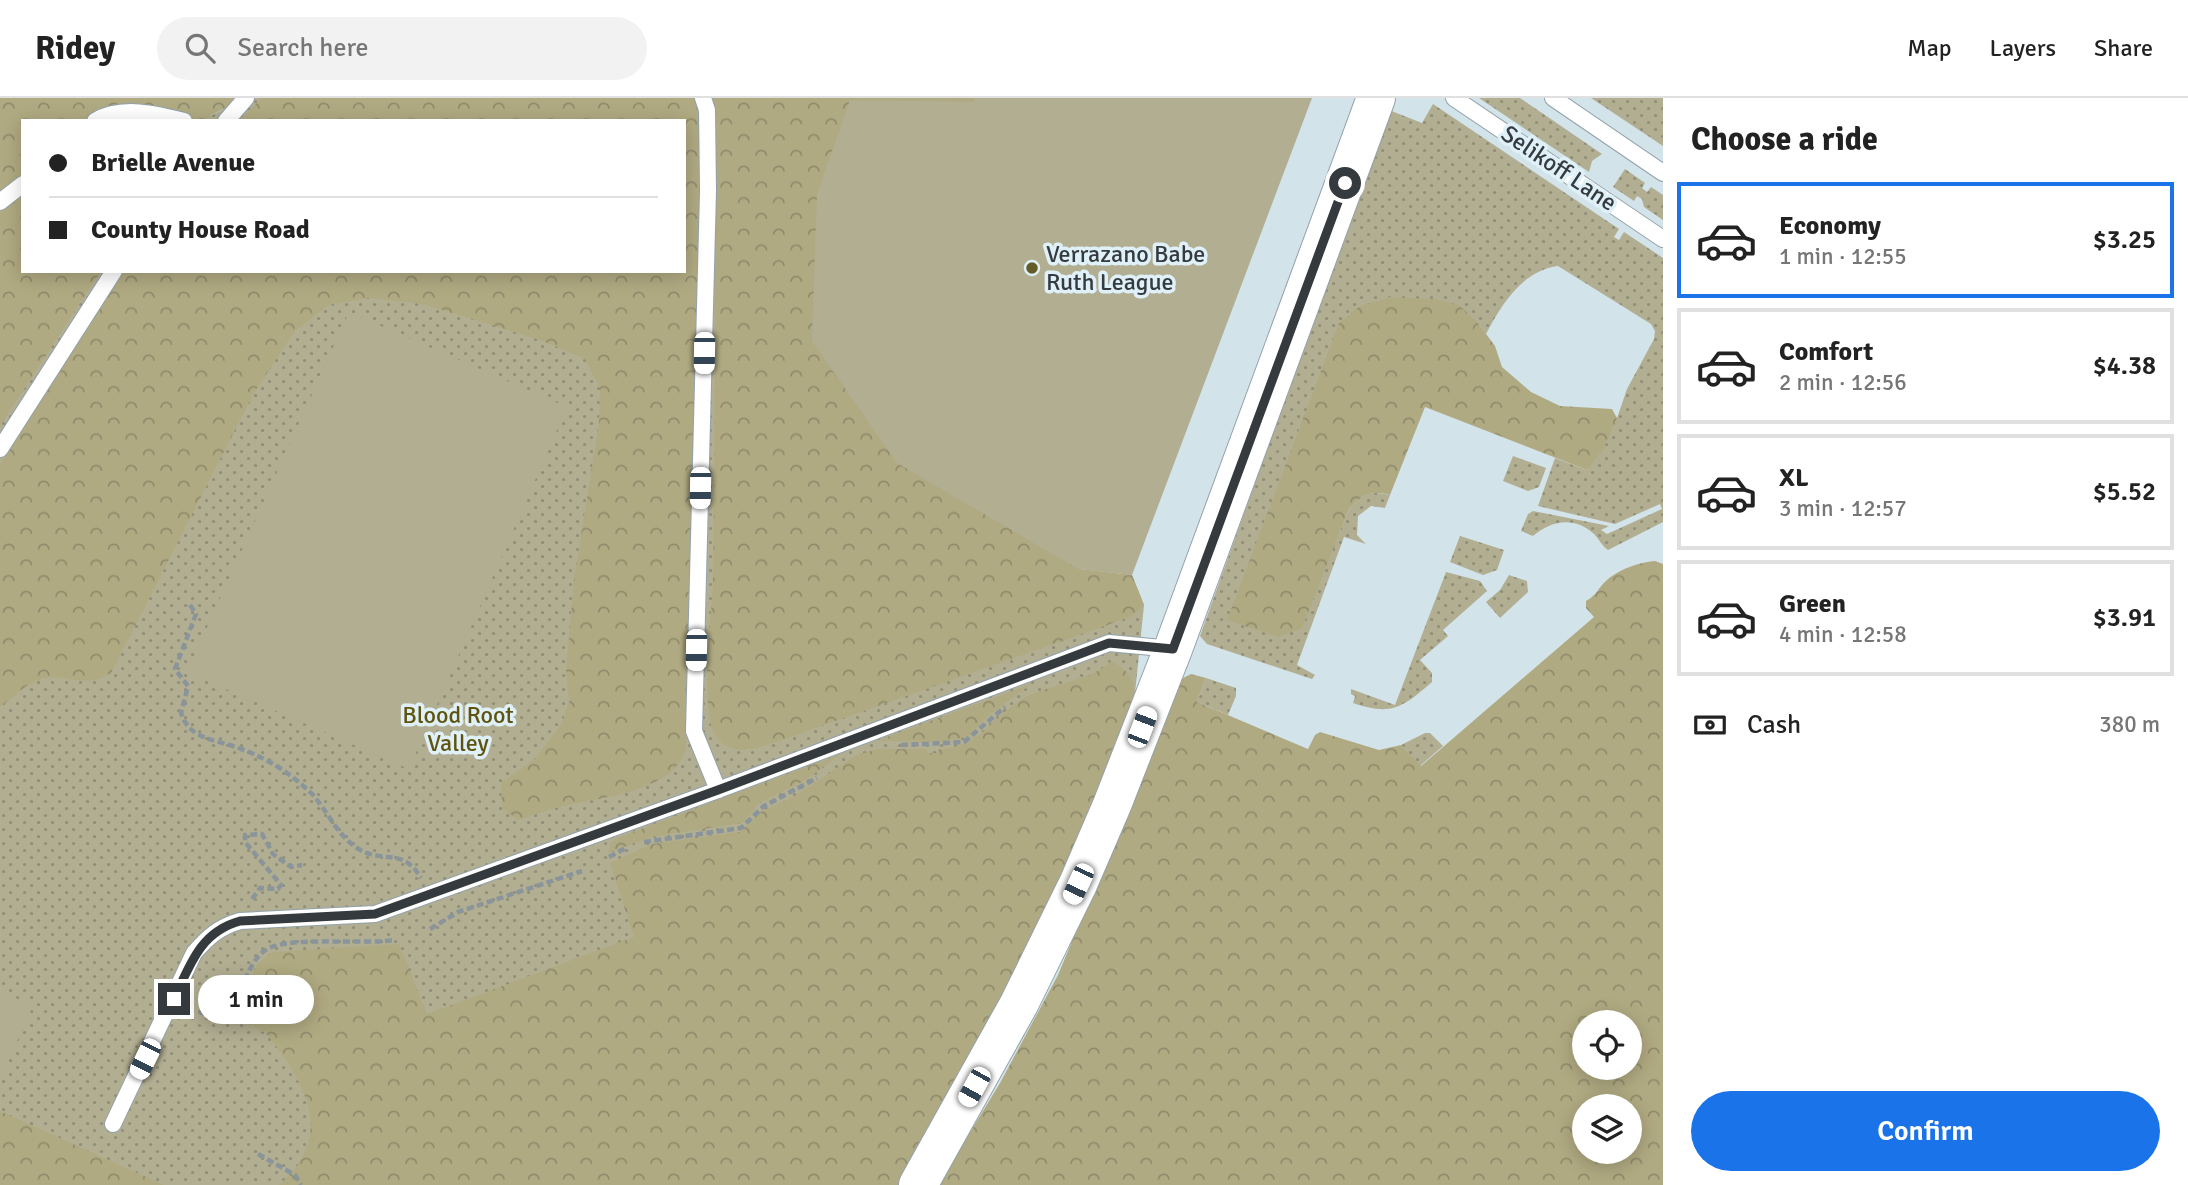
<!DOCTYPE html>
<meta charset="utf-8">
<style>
:root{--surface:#fff;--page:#f2f2f2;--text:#222;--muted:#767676;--line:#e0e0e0;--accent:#1a73e8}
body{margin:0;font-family:Signika,sans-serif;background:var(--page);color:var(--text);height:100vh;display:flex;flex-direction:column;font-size:26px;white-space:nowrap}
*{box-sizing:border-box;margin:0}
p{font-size:23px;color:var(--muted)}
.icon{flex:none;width:38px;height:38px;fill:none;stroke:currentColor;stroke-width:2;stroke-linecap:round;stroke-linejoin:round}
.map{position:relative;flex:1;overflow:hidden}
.side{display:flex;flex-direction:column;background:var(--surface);width:525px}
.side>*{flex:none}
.top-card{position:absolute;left:21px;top:21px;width:665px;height:154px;border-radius:0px;box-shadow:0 4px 18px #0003;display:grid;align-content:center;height:154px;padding:0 28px;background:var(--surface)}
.buttons{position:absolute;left:1572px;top:912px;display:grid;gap:14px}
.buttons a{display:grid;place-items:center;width:70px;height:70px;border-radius:50%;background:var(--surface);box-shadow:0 4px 18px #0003;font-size:35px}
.end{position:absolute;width:32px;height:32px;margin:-16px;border:9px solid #343a3d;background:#fff;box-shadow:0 0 0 4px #fff}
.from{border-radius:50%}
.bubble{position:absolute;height:49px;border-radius:24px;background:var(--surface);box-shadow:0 4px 18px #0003;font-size:23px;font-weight:600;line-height:49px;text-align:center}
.car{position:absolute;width:21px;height:42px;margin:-21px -10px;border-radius:9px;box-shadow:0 0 5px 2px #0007;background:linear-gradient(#fff 24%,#345 0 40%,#fff 0 76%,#345 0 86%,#fff 0)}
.top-card b{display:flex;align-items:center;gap:24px;height:66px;font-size:26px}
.top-card b+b{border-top:2px solid var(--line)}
.top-card i{width:18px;height:18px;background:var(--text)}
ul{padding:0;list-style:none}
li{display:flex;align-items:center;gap:21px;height:116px;margin:0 14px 10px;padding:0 14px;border:4px solid var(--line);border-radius:0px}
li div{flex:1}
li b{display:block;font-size:26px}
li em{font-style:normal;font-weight:600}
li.active{border-color:var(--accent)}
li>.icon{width:63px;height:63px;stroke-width:1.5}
h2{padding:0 28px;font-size:32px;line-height:84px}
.pay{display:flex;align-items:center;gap:18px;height:77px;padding:0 28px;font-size:26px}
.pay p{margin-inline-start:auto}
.primary-button{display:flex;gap:14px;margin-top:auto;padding:14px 28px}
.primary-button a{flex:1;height:80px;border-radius:42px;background:var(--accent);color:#fff;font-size:28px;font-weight:600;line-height:80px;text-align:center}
header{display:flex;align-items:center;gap:42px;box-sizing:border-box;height:98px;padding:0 35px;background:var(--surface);border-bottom:2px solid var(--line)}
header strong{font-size:33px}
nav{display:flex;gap:38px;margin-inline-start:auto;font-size:24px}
.search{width:490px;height:63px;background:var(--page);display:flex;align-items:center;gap:18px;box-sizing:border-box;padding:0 24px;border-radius:38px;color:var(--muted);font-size:26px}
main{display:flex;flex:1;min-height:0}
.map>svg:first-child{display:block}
.green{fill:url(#green-dots)}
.forest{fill:url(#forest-crowns);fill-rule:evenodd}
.pitch{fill:#b2ae92}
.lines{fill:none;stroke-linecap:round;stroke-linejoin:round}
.service-casing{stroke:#92a2aa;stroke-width:18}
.tertiary-casing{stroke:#92a2aa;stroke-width:40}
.path{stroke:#89959a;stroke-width:4.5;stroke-dasharray:7 3.5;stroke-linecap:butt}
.service{stroke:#fff;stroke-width:16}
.tertiary{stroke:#fff;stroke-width:38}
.route{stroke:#343a3d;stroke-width:9}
.poi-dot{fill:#645c28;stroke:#dff0f8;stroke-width:2.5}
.labels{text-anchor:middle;stroke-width:7;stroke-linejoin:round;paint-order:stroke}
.street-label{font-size:24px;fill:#343a3d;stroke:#dff0f8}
.poi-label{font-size:24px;fill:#343a3d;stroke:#dff0f8;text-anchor:start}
.park-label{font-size:24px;fill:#5e540f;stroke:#dff0f8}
</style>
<header>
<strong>Ridey</strong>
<div class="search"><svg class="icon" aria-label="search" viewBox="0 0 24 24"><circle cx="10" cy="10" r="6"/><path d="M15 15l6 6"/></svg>Search here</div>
<nav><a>Map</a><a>Layers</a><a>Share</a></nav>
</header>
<main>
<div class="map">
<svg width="1663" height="1087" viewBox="0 0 1663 1087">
<defs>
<pattern id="green-dots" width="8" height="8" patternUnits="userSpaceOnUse" patternTransform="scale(1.75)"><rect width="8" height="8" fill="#b2ae92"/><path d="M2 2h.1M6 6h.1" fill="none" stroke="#928f78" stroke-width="1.8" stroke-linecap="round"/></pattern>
<pattern id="forest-crowns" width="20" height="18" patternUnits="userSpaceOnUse" patternTransform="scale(1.75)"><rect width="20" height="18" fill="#b0aa82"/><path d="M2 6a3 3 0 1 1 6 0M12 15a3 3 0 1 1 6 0" fill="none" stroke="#908b6c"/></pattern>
</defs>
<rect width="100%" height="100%" fill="#d2e3ea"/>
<g class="green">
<polygon points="247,0 657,0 660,11 850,2 1078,471 1132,477 1144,507 1134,605 899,1087 0,1087 0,124 23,173 684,173 684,23 199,23"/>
<polygon points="1479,0 1520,0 1602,56 1592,63 1589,74"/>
<polygon points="1591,0 1663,0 1663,48"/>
<path d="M1433,6L1619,131L1614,139L1619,142L1624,134L1663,160V424L1608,452C1602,448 1599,441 1594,436C1575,418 1551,422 1533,438L1521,433L1528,416L1533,413L1609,428L1601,432L1607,436L1662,411L1660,406L1615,426L1538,408L1555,360L1587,372L1617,320L1627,291L1654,241L1655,233L1651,226L1558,168C1522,173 1502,206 1486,236L1478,225L1390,199L1301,530L1349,411C1362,396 1370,392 1390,397L1385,410L1371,408L1358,418L1357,437L1366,446L1344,439L1297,567L1315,577L1312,581L1207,546L1200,538L1389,12L1422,25Z"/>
<polygon points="1625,71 1645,85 1642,90 1647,94 1651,89 1663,97 1663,122 1644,109 1642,101 1637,98 1634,103 1613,89"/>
<polygon points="1513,358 1546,370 1539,389 1528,393 1503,383"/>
<polygon points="1460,438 1504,452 1497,472 1483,477 1450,464"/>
<path d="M1446,474L1480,483L1487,493L1443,532L1448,538L1420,562L1432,575V584C1402,610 1391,618 1353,605L1355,598L1351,596V591L1395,607Z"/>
<polygon points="1509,477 1527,483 1528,494 1500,520 1486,504 1500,492"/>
<polygon points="1206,580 1236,590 1236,598 1228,617 1197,604"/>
<polygon points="1425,635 1430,635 1443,648 1420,668 1401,647"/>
</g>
<g class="forest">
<polygon points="0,0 247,0 211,17 207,23 23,23 23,173 101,173 0,328"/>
<path d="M262,0H975L1078,471L1132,477L1144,507L1130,519L765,648C746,653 725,656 714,635C700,607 712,517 713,482C715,334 715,185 715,37L713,9H696L702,33L701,95L686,649C677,695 597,699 560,709C546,712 532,718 518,722L502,710L501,685L535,661L562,625L569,604L566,573L574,481L599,324L600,291L585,261L543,243L423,206L368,200L329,207L294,234L254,295L111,575C82,594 61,571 36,583C24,588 11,601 0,609V367L124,173H684V23H239Z"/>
<path d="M1390,199L1433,201L1459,207L1478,225L1495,248L1502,269L1531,294L1560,308L1612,311L1617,320L1604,350L1587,372L1425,309L1390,397C1370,392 1362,397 1349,411L1302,530L1278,539L1227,522L1339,225L1360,208Z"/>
<path d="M1655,463L1663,466V1087H938L1000,985L1058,877L1181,581L1191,576L1206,580L1197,604L1308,651L1315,637L1320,634L1379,652L1401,647L1421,668L1594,519L1586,510V503C1597,497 1598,490 1606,483C1617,472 1640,464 1655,463ZM1584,924H1629V970H1584ZM1584,1008H1629V1054H1584Z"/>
<path d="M1111,563C1130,572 1136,585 1134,605L1045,820L899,1087H279C338,1036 303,983 266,935C235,920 241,927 258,898L255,889L249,883L258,865L273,854L399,846L427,916L634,839L610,765L652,746L740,734L762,713L793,699L855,658L877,651H927V655H938L939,651C984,649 990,618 1026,599C1048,587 1096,581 1111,563Z"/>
<polygon points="1031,586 988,618 968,639 938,644 876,643"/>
<polygon points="841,656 804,683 759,705 742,725 651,739 608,755 610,746 617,740"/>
<polygon points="0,1013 164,1087 0,1087"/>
</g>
<g class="pitch">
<polygon points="975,0 1312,0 1132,477 1078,471 897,365 812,243 817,96 850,2 974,4"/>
<polygon points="349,214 567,309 409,671 187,574"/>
<polygon points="0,893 33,908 0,981"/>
</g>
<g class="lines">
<g class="service-casing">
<g id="service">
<polyline points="703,0 707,12 708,93 694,633 718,692"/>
<polyline points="1454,0 1663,141"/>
<polyline points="1553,0 1663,75"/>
<path d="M95,23C121,7 157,16 184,23"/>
<polyline points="226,23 246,0"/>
<polyline points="0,104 23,86"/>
<polyline points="0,351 114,173"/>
<path d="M113,1026L194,855C208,839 219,829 240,823L375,816L718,692L1109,545L1173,551"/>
</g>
</g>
<g class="tertiary-casing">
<polyline id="tertiary" points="918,1087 1019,906 1078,786 1112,707 1173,551 1376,0"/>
</g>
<g class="path">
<path d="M190,507L196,516L175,571L188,588L181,615C190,643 217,641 241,651C253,655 264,661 275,667C288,675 302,686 313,697C328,714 338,738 357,750C383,767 402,748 421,780"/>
<polyline points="901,647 964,644 1005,609"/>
<polyline points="644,744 741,730 764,708 817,680"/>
<polyline points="609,759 626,750"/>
<polyline points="252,801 260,790 278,791 281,787 245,744 245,737 262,736 273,756 291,769 302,767"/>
<polyline points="430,831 458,814 582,773"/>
<path d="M199,914C241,927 240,871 264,853C284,837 362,847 393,842"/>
<polyline points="258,1056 295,1077 301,1087"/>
</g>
<use href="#service" class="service"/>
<use href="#tertiary" class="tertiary"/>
</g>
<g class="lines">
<path class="route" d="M174,901C190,867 200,834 240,823L375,816L718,692L1109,545L1173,551L1345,85"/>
</g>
<circle class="poi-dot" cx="1032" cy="170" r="7"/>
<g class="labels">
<g class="street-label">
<text transform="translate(1559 70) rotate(34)" y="8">Selikoff Lane</text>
</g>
<g class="poi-label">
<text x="1046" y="164">Verrazano Babe<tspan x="1046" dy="28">Ruth League</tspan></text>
</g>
<g class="park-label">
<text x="458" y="625">Blood Root<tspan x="458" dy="28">Valley</tspan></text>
</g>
</g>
</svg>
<div class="buttons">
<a><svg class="icon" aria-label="locate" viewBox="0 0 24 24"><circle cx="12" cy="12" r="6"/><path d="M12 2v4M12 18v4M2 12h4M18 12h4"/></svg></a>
<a><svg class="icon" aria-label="layers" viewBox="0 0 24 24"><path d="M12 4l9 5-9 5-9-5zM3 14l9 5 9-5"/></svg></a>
</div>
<i class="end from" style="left:1345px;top:85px"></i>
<i class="end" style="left:174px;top:901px"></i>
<div class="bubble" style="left:198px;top:877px;width:116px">1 min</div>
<i class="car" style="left:704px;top:255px;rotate:181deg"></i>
<i class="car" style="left:700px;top:390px;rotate:181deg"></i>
<i class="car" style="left:696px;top:552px;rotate:181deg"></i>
<i class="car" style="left:1142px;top:629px;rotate:21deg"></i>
<i class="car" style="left:1078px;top:786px;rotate:205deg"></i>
<i class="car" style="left:145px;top:961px;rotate:206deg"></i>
<i class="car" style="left:974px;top:989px;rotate:209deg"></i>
<div class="top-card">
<b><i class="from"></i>Brielle Avenue</b>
<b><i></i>County House Road</b>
</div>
</div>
<section class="side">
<h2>Choose a ride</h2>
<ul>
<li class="active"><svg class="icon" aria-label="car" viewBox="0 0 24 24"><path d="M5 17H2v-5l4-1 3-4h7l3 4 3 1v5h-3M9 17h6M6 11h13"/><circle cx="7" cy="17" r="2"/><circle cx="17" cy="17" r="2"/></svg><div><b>Economy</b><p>1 min · 12:55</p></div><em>$3.25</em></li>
<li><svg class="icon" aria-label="car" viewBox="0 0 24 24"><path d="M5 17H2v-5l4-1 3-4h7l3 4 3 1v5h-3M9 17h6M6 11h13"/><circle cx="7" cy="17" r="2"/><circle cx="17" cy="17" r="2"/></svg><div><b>Comfort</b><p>2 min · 12:56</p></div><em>$4.38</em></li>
<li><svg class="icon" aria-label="car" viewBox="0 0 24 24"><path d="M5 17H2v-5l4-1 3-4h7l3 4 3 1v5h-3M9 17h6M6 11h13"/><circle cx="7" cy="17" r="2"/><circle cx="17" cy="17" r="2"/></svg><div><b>XL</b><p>3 min · 12:57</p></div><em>$5.52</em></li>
<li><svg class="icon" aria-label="car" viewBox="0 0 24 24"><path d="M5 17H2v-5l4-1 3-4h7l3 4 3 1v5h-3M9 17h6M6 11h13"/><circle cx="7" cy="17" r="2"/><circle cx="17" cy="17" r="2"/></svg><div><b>Green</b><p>4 min · 12:58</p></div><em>$3.91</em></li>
</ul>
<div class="pay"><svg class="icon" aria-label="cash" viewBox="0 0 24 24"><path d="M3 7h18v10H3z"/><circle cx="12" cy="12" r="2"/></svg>Cash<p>380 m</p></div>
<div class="primary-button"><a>Confirm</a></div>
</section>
</main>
